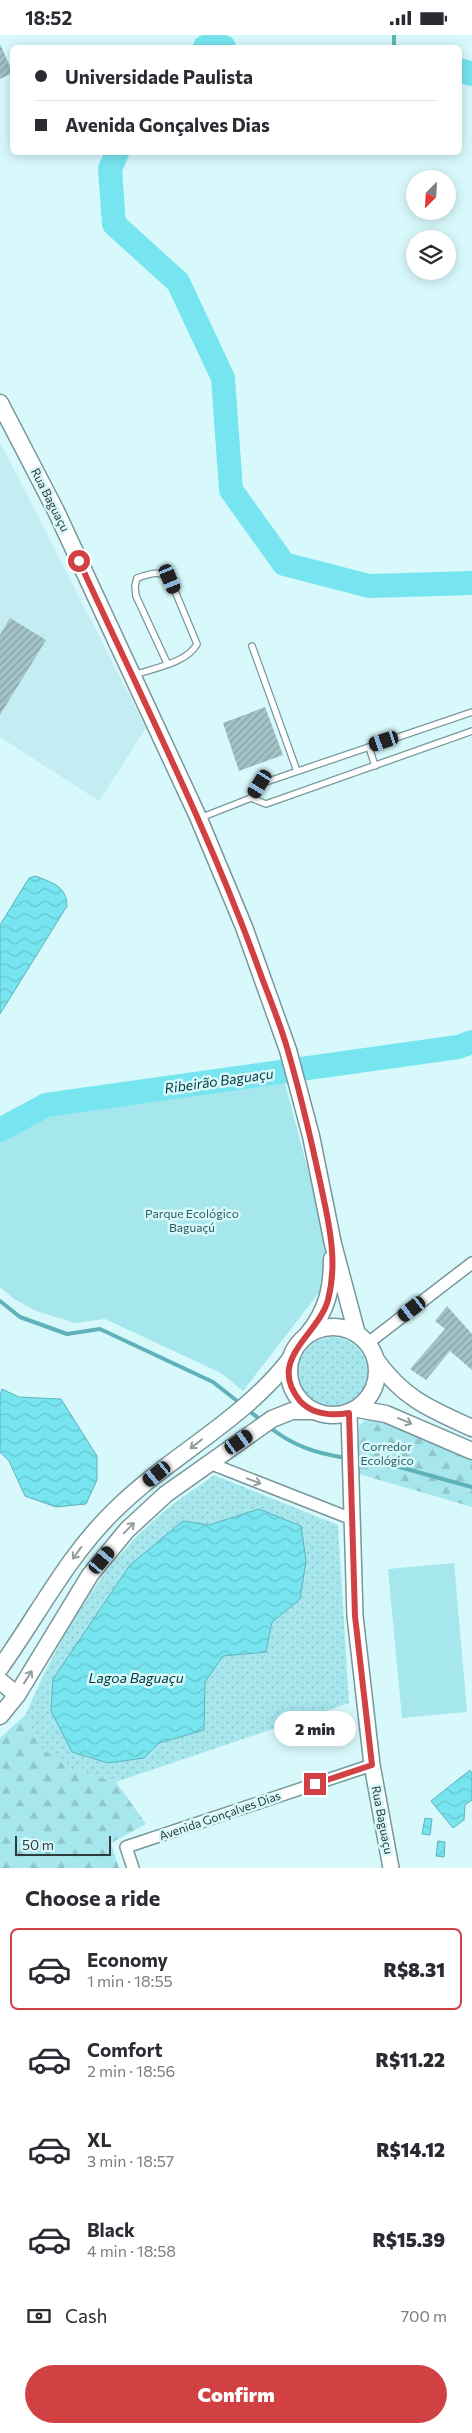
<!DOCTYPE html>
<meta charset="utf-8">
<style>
:root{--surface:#fff;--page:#f7f7f7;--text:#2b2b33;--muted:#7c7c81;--line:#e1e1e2;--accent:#d14143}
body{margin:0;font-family:Commissioner,sans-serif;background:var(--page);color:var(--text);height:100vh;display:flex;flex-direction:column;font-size:19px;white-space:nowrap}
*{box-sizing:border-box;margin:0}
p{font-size:16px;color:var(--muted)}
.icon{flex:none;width:28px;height:28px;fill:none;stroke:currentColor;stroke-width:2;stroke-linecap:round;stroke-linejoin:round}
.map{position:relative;height:1833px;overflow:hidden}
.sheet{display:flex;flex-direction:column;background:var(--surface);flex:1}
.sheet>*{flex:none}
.guide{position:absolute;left:10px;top:10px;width:452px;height:110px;border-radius:8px;box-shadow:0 2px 12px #0003;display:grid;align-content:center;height:110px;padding:0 25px;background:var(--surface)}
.needle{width:32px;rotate:204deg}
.tools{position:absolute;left:406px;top:135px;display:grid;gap:10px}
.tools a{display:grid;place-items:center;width:50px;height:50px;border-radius:50%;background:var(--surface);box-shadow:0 2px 12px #0003;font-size:25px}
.scale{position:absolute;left:15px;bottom:12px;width:96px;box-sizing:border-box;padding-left:5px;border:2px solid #2e3b3c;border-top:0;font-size:14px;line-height:18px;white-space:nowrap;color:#2e3b3c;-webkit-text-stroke:4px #d8f9fc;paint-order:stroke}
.end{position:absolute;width:22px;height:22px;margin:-11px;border:6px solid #d14143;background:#fff;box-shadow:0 0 0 2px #fff}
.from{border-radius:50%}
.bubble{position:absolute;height:35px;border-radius:18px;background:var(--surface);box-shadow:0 2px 12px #0003;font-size:16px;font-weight:800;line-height:35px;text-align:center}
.car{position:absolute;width:15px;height:30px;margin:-15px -8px;border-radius:6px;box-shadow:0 0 4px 1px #0007;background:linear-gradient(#222 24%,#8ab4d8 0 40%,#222 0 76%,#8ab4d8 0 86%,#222 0)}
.guide b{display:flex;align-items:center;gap:18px;height:48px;font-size:19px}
.guide b+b{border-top:1px solid var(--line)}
.guide i{width:12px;height:12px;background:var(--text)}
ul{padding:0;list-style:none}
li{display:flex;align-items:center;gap:15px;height:82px;margin:0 10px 8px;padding:0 15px;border:2px solid transparent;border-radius:8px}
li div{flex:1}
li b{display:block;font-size:19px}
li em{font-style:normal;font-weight:800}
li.selected{border-color:var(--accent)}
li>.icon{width:45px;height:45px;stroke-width:1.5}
h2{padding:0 25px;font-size:22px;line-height:60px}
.pay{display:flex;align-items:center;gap:12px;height:55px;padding:0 25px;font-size:19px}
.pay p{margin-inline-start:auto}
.cta{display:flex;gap:10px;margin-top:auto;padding:10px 25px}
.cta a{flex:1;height:58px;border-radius:30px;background:var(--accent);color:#fff;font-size:20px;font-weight:800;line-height:58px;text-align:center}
.status{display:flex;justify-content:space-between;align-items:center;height:35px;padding:0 25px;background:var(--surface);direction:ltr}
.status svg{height:14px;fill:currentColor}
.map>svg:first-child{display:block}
.built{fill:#c3edf2}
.grass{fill:url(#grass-dots);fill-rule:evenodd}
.forest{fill:url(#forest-firs)}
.park{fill:#a6e6ed}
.water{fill:url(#water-waves);stroke:#60b2ba}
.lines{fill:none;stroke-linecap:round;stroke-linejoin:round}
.stream{stroke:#60b2ba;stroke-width:4}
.river{stroke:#76e5f0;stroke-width:24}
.building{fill:url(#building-hatch)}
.service-casing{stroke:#78979a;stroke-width:8}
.minor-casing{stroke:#78979a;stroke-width:14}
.tertiary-casing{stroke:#78979a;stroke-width:18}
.secondary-casing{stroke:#78979a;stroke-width:19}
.service{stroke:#fff;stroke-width:5.5}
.minor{stroke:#fff;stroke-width:11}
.tertiary{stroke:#fff;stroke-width:15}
.secondary{stroke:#fff;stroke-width:16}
.oneway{stroke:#969d9e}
.route{stroke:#d14143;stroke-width:6}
.labels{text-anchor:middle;stroke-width:5;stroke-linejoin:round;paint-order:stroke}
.street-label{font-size:12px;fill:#2e3b3c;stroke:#d8f9fc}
.park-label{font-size:12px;fill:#2d5e62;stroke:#d8f9fc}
.water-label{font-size:14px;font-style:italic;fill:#01393e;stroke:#d8f9fc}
</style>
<div class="status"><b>18:52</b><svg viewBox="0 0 49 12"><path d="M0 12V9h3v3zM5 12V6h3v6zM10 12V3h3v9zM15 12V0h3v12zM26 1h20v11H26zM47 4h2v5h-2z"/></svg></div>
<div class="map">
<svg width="472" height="1833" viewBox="0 0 472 1833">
<defs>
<pattern id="grass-dots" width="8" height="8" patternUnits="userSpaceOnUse" patternTransform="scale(1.25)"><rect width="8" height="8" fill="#a6e6ed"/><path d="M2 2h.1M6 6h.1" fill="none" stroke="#8fc6cc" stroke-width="1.8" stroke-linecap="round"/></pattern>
<pattern id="forest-firs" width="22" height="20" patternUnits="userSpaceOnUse" patternTransform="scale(1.25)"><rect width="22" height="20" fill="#a6e6ed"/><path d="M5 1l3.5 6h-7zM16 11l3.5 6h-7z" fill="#8fc6cc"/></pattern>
<pattern id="water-waves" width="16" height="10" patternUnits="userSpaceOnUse" patternTransform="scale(1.25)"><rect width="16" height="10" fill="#76e5f0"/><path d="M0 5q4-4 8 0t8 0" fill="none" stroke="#66c5cf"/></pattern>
<pattern id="building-hatch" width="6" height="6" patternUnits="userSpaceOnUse" patternTransform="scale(1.25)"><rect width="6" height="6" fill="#a3c3c7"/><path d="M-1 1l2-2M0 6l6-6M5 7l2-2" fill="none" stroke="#85a0a3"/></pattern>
</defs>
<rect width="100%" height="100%" fill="#d8f9fc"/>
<polygon class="built" points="0,407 146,693 99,766 0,702"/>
<g class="grass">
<circle cx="333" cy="1337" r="35"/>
<path d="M214,1440L338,1490L349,1668L116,1747L71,1735L40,1712L26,1679C57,1606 100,1530 162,1478C178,1464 197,1453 214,1440ZM259,1474L300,1564L272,1587L266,1617L223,1621L205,1647L204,1695L159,1708L144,1723L108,1728L72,1717L183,1486L209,1490Z"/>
</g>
<g class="forest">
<polygon points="370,1381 472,1423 472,1472 359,1439 359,1391"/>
<polygon points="26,1679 40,1712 71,1735 116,1747 146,1789 111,1808 119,1833 0,1833 0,1703"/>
</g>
<g class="park">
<polygon points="285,1048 326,1204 325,1250 243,1356 221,1338 105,1284 75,1288 36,1276 14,1264 0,1252 0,1105 49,1079"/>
<polygon points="454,1528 467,1677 402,1683 388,1534"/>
</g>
<g class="water">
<path d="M35,841C51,847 67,851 67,871L0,979V890L29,843Z"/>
<polygon points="2,1354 19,1362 61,1364 97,1421 97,1445 86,1469 56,1472 25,1461 9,1426 0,1417 0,1360"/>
<polygon points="259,1474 301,1491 306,1526 300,1564 272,1587 266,1617 223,1621 205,1647 204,1695 159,1708 144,1723 108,1728 72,1717 51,1676 53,1644 130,1530 183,1486 209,1490"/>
<polygon points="470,1735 472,1738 472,1765 465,1770 464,1785 453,1793 431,1766"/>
<polygon points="425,1783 432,1784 430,1800 422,1799"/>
<polygon points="438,1806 445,1807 444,1822 436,1821"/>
</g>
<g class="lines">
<g class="stream">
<polyline points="394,0 394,12"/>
<polyline points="0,1266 20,1282 67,1299 100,1294 213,1347 241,1369"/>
<polyline points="247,1374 263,1387"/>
<path d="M268,1391C293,1411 315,1418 346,1423"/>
<polyline points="353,1424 385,1428 472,1452"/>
</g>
<g class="river">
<polyline points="205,12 207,11 224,12"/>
<polyline points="460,35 472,39"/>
<polyline points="117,118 110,134 114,189 178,247 223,343 231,455 284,529 369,551 472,548"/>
<polyline points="0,1095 46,1070 458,1012 472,1007"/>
</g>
</g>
<g class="building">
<polygon points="0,9 12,36 12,38 0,44"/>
<polygon points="10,583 46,605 0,680 0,600"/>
<polygon points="265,672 283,720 239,736 223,688"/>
<polygon points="447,1271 472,1299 472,1335 450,1316 426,1345 410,1334 445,1294 435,1286"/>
</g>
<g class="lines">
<g class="service-casing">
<g id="service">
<polyline points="252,611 297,736"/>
<path d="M134,640C154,633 187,628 197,609L170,544C159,534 150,539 137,543L135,551L136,561L167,628"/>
<polyline points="369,712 375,731"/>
<polyline points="251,763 266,769 472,696"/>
<polyline points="200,783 251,763 260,749 472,677"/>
</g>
</g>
<g class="minor-casing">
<g id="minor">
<polyline points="368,1308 472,1228"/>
<polyline points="209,1428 352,1484"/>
<polyline points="133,1833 126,1812 372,1730"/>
</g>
</g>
<g class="tertiary-casing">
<polyline id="tertiary" points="349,1378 355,1581 372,1730 391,1833"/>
</g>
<g class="secondary-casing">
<g id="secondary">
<polyline points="0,368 56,476 199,784 244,892 288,1015 311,1101 333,1209 357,1299"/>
<circle cx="333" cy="1336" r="44"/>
<path d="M308,1299C327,1275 332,1254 332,1224"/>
<path d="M376,1325C404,1364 430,1374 472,1393"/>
<polyline points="358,1374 386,1379 472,1416"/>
<path d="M0,1633C38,1580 68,1520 116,1474C171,1420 244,1385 291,1323"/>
<polyline points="0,1646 17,1660"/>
<polyline points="0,1681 17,1660 90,1540 127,1495 166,1459 272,1384 292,1376 313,1376"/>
</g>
</g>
<use href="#service" class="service"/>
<use href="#minor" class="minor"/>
<use href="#tertiary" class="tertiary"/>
<use href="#secondary" class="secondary"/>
</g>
<defs><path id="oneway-shaft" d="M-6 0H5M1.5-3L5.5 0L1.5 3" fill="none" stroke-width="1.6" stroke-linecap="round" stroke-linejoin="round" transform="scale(1.25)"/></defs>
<g class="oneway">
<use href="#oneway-shaft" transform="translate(405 1386) rotate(23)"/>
<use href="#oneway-shaft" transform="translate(196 1409) rotate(142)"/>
<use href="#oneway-shaft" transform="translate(254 1446) rotate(21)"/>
<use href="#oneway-shaft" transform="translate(129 1493) rotate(-46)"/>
<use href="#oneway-shaft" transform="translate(77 1518) rotate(126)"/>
<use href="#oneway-shaft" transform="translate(28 1642) rotate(-58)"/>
</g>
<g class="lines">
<path class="route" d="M79,526C142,664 211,800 262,943C271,967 281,991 288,1016C303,1068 315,1121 326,1175C332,1205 336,1234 328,1265C318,1301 266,1324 300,1366C313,1380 331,1381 349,1378L355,1581L372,1730L315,1749"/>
</g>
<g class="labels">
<g class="street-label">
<text transform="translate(50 465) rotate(63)" y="4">Rua Baguaçu</text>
<text transform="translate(220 1781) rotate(-19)" y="4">Avenida Gonçalves Dias</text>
<text transform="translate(382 1785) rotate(79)" y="4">Rua Baguaçu</text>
</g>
<g class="park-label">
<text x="192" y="1183">Parque Ecológico<tspan x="192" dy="14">Baguaçú</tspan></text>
<text x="387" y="1416">Corredor<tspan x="387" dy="14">Ecológico</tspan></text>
</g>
<g class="water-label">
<text transform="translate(219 1046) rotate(-8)" y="5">Ribeirão Baguaçu</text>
<text x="136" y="1648">Lagoa Baguaçu</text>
</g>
</g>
</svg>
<div class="tools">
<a><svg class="needle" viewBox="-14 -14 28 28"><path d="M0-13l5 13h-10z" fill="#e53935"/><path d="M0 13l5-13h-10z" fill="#7c7c81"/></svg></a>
<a><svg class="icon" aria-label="layers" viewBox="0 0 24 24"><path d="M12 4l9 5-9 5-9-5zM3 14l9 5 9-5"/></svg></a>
</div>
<div class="scale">50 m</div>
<i class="end from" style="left:79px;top:526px"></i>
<i class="end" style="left:315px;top:1749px"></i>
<div class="bubble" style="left:274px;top:1676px;width:82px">2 min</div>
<i class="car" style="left:170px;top:544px;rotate:157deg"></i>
<i class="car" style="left:384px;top:706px;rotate:251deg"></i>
<i class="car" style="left:260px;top:749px;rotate:212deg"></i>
<i class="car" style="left:412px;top:1274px;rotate:232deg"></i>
<i class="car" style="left:239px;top:1407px;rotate:55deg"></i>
<i class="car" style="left:157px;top:1439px;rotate:231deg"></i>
<i class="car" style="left:102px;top:1525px;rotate:40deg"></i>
<div class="guide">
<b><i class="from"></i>Universidade Paulista</b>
<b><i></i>Avenida Gonçalves Dias</b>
</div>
</div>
<section class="sheet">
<h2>Choose a ride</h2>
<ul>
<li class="selected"><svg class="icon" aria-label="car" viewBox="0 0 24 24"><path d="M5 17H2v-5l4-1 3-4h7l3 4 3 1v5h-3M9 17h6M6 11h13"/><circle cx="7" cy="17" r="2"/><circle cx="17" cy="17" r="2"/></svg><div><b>Economy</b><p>1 min · 18:55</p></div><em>R$8.31</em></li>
<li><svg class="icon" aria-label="car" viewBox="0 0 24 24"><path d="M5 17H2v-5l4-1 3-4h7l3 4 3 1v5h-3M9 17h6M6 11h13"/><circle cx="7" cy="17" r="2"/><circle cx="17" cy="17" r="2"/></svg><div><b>Comfort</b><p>2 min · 18:56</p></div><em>R$11.22</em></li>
<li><svg class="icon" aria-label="car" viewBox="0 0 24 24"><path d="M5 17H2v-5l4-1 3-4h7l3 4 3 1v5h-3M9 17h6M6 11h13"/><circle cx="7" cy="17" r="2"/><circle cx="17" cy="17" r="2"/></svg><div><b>XL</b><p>3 min · 18:57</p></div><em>R$14.12</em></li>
<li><svg class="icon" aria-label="car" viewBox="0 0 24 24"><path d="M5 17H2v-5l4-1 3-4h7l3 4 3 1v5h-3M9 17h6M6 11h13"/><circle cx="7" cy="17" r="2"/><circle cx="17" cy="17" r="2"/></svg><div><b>Black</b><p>4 min · 18:58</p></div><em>R$15.39</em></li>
</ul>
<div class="pay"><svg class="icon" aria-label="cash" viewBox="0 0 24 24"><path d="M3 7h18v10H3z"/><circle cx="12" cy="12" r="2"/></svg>Cash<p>700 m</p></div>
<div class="cta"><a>Confirm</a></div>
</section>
